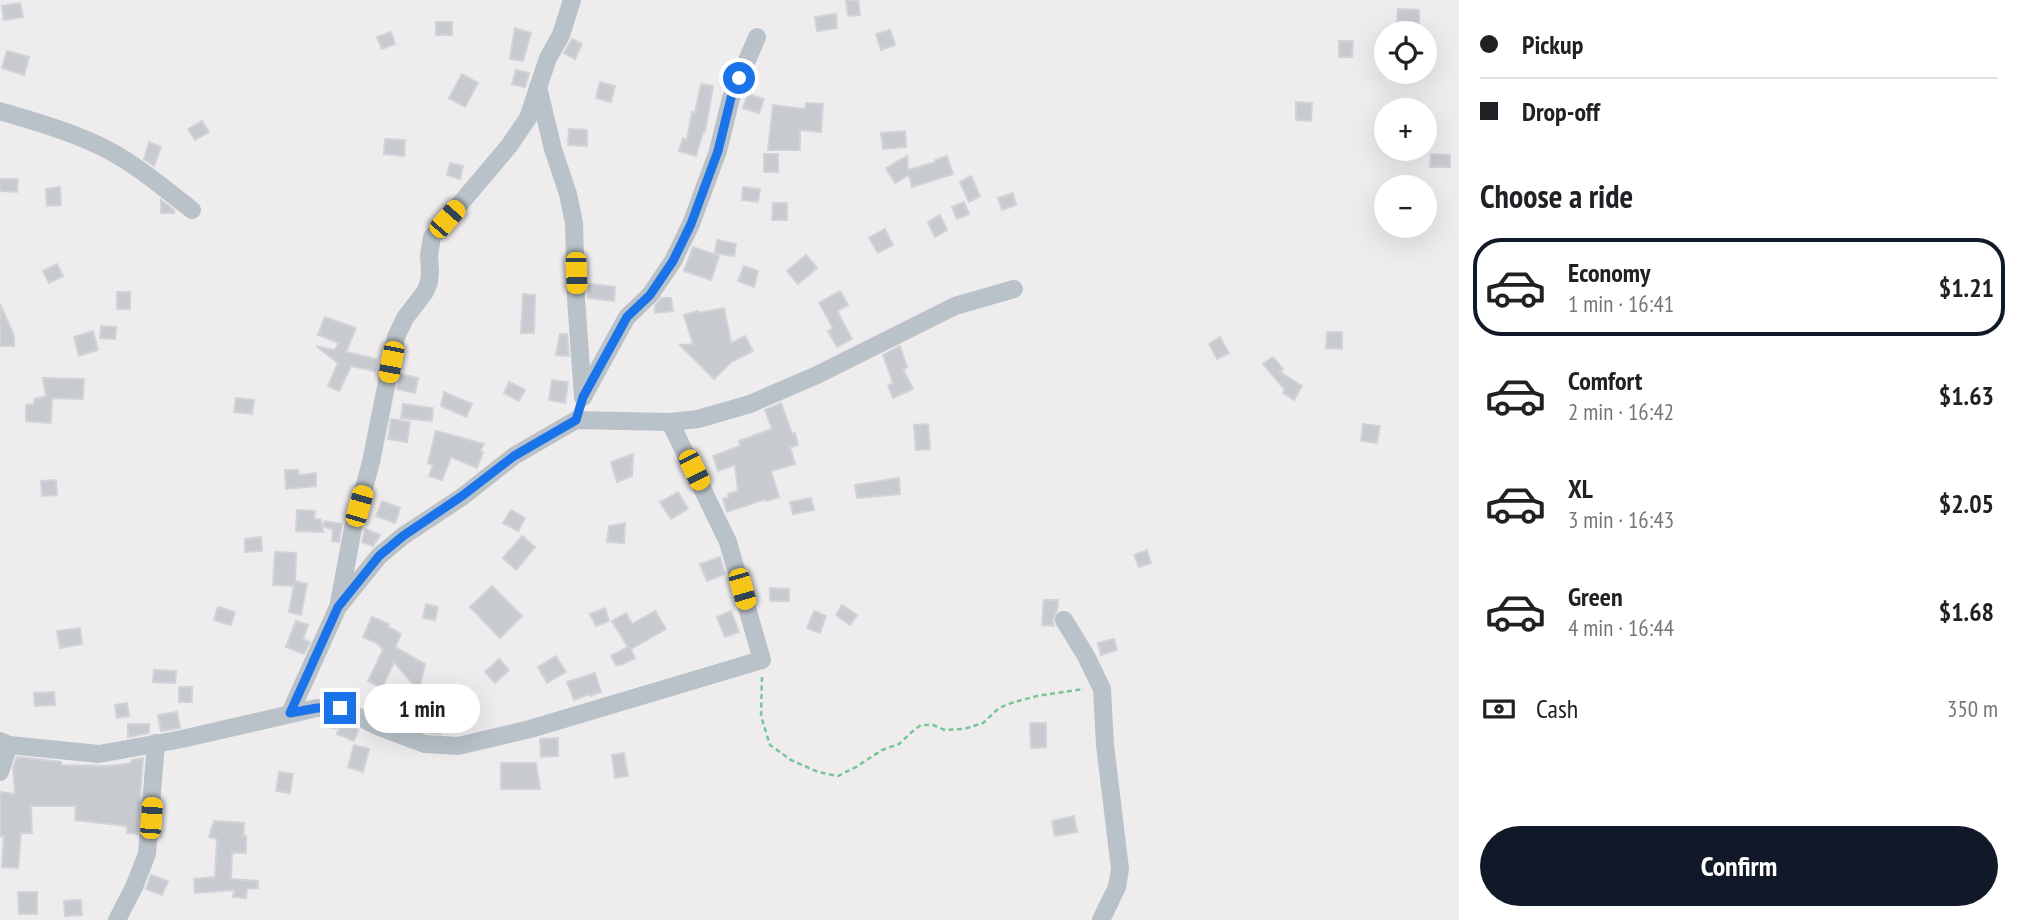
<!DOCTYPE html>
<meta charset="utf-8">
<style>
:root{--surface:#fff;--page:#f2f2f2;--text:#202124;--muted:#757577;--line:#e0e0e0;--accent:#111827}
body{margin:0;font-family:"PT Sans Narrow",sans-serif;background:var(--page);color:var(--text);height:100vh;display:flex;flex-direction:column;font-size:26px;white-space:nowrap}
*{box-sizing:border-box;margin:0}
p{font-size:23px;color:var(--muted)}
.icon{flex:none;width:38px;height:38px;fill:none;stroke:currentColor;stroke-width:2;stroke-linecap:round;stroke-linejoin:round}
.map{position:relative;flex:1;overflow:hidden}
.drawer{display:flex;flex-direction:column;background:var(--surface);width:560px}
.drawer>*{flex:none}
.guide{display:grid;align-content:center;height:154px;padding:0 21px;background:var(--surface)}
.controls{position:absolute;left:1374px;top:21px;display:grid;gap:14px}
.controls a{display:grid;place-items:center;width:63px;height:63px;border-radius:50%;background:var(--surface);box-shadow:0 7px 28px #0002;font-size:35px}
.end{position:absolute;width:32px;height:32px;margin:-16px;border:9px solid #1a73e8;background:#fff;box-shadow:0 0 0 4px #fff}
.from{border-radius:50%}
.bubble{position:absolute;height:49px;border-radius:24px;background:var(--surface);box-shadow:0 7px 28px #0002;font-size:23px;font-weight:700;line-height:49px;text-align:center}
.car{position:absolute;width:21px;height:42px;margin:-21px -10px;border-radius:9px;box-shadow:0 0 5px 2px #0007;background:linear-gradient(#f5c518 24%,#345 0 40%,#f5c518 0 76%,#345 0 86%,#f5c518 0)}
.guide b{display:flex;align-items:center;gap:24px;height:66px;font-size:26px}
.guide b+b{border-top:2px solid var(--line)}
.guide i{width:18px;height:18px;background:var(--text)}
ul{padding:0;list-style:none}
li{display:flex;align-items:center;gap:21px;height:98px;margin:0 14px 10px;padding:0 7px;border:4px solid transparent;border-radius:28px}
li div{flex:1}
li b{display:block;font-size:26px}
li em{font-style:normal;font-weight:700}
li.selected{border-color:var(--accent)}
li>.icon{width:63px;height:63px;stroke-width:1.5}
h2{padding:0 21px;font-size:32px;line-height:84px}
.pay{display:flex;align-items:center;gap:18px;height:77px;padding:0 21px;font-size:26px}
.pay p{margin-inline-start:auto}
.button{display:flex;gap:14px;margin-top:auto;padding:14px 21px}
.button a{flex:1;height:80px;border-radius:42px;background:var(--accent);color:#fff;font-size:28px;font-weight:700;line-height:80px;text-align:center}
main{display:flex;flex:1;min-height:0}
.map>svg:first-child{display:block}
.building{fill:#c7cacf;stroke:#d1d3d8;stroke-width:2}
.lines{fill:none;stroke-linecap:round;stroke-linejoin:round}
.path{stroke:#77c697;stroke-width:2.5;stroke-dasharray:5 3.5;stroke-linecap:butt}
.minor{stroke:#b8c2c8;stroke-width:18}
.route{stroke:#1a73e8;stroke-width:9}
</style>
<main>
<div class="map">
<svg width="1459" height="920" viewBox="0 0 1459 920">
<rect width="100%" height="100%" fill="#efeced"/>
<g class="building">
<polygon points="846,0 858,0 860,15 848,16"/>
<polygon points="20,3 23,17 4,20 2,6"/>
<polygon points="1398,9 1419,10 1419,23 1397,22"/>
<polygon points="836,14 837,28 817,31 815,17"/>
<rect x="436" y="22" width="16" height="13"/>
<polygon points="515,28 531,33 523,61 510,59"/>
<polygon points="890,30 895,45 881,50 876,34"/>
<polygon points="391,32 395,44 382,49 377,37"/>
<polygon points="572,39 582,44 575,59 564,53"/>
<polygon points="1339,41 1353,41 1352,57 1339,57"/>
<polygon points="7,51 29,57 24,75 2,68"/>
<polygon points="516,70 529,73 525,87 512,84"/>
<polygon points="462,74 478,83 465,107 449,98"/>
<polygon points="600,82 615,86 611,102 596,98"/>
<polygon points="701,84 713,86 705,132 703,132 696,156 679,151 683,138 687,140 692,112 695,113"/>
<polygon points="748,94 764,99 759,113 743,108"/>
<polygon points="1296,102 1312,103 1311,121 1296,120"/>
<polygon points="806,103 823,104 821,132 800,130 800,150 768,150 773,105 805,109"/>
<polygon points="202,121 209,132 195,140 188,129"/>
<polygon points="569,129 587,130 587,146 568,145"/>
<polygon points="905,131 906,147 883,149 881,133"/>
<polygon points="385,139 405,140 404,156 384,154"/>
<polygon points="149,142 161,147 154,166 144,159"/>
<rect x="764" y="154" width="14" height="18"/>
<polygon points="1431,154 1450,155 1450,167 1430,167"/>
<polygon points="907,156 908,170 936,162 935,160 947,156 953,174 912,187 909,175 895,183 886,168"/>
<polygon points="450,163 463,166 460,179 447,175"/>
<polygon points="971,176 980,196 969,202 960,182"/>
<polygon points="0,179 18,179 17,192 0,191"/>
<polygon points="60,187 61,205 47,206 46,189"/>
<polygon points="743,187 760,189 758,202 742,200"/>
<polygon points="1013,193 1016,205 1002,210 998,198"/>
<polygon points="161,200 174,210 174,213 161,213"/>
<polygon points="964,202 969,214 957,219 952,207"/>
<polygon points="773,203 787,203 787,220 772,220"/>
<polygon points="940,215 947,230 935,237 928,222"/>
<polygon points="885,229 893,245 878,253 869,238"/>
<polygon points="717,240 736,244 734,256 715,253"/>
<polygon points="693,247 719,256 711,280 684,271"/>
<polygon points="806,255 817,268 798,284 787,271"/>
<polygon points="57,264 63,276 49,283 43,271"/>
<polygon points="744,266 758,271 754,287 738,281"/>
<polygon points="590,284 615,287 614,301 588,298"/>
<polygon points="840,291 848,305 837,311 852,339 837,347 828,331 833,328 819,303"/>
<rect x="117" y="292" width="13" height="17"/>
<polygon points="523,294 535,295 534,333 521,333"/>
<polygon points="661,298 671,298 673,311 655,313 655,306"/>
<polygon points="0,304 14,336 14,346 0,346"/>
<polygon points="724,308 731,343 745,336 753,351 731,362 714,379 680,345 693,344 684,315 698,311 699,313"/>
<polygon points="325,317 356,328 346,352 377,359 375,371 351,366 339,391 328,386 338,363 316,346 334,350 339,343 318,335"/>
<polygon points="101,326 116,327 115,339 100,338"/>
<polygon points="93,331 98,350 79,356 74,337"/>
<polygon points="1327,332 1342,332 1342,349 1326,348"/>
<polygon points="560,334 567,334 569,356 556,355"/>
<polygon points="1220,337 1229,353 1217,359 1209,344"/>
<polygon points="900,346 907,367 903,369 913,389 893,398 888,386 893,383 883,355"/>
<polygon points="1273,357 1283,369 1280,372 1302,386 1294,400 1283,393 1285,390 1263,364"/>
<polygon points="400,374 418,378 415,393 397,389"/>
<polygon points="43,378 84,379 83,399 52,398 51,423 26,421 26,405 34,404 34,399 46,396"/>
<polygon points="552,380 568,382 565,403 549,400"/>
<polygon points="509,382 525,390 519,401 504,393"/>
<polygon points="444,392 472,404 466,417 441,406"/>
<polygon points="236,398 254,400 252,414 234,412"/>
<polygon points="781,403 792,434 795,433 798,445 790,447 795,464 771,471 779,497 766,501 765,499 727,512 723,499 729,497 728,494 738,491 735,465 718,471 713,456 740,446 739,441 772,429 765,410"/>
<polygon points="403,404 433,408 432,421 401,418"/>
<polygon points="391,419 410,422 407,442 388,439"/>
<polygon points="928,424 930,449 916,450 914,425"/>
<polygon points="1363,424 1380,426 1377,443 1361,441"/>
<polygon points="436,431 484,444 480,451 483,452 477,468 451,457 442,480 429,476 433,465 428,463"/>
<polygon points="633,454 632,476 617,482 611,462"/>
<polygon points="285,470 298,470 299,475 316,473 316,486 286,489"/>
<polygon points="899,478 900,494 857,498 855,485"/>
<polygon points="56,480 57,495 42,496 41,481"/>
<polygon points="678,492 688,509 671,519 660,502"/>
<polygon points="811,498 814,510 793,514 790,502"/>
<polygon points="382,501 400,508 395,523 376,516"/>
<polygon points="297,510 315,511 314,519 321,520 323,532 296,531"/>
<polygon points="511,510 525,518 518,531 503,523"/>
<polygon points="325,521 342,524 339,542 332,541 333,530 323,526"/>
<polygon points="625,523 624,543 607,542 609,526"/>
<polygon points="365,529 380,535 373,546 362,542"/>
<polygon points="522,536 535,547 516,570 503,558"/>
<polygon points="261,537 262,551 245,552 245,539"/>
<polygon points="1147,550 1151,563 1139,567 1134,555"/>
<polygon points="275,552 296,553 295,583 295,581 307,584 301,615 289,612 294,586 273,585"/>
<polygon points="720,557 725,574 707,581 700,564"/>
<polygon points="492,586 522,616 500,638 470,607"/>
<polygon points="770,588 789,589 789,601 770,601"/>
<polygon points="1044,600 1058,600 1057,611 1053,620 1054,626 1042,625"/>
<polygon points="426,604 438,607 435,620 423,618"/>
<polygon points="842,605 857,615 850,625 836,615"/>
<polygon points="218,607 235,612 231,625 214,620"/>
<polygon points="605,608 609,621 596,626 590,614"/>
<polygon points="655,611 666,629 631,649 635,658 621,665 616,665 611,656 628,647 612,621 626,613 632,624"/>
<polygon points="731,611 739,632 725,637 717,617"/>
<polygon points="814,611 826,616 820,633 807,628"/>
<polygon points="372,617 389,624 387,626 401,634 395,647 425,664 419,691 394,662 382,688 368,681 383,650 377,643 363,637"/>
<polygon points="296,621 308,625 303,639 310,642 304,654 286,647"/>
<polygon points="80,628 82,644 60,648 57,631"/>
<polygon points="1114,639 1117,650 1101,655 1098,643"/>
<polygon points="556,656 566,672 547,683 538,667"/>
<polygon points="499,659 509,670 495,683 485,672"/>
<polygon points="154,670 176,671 175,683 153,682"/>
<polygon points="595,673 601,692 590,696 589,694 574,700 567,682"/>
<rect x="179" y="687" width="13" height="15"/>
<polygon points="54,692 55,705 35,706 34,693"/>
<polygon points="127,703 129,716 117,718 115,705"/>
<polygon points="381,708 395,710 393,720 380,715"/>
<polygon points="177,712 180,728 161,731 158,715"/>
<polygon points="395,715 446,719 440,734 429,733 395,721"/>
<polygon points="322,719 339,720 336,729 321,725"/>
<polygon points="342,722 358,730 354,741 337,734"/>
<polygon points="1030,723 1046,723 1046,747 1031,748"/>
<polygon points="128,724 149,724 149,733 128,737"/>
<polygon points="558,738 558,756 541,757 540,739"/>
<polygon points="354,745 369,749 363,772 348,767"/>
<polygon points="624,753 628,776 615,778 612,755"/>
<polygon points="17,757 61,762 61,765 109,766 131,763 131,760 143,758 137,834 127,833 127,826 75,820 76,806 31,806 32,833 21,833 18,868 2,867 4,836 0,836 0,792 15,794 13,768"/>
<polygon points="501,763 536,763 540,789 501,789"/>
<polygon points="279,772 293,774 290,793 276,791"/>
<polygon points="1074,816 1077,832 1055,836 1052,821"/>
<polygon points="214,821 244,823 243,836 246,836 246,853 232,853 231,879 258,881 258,888 247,889 246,898 233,897 234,890 195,893 194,879 215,877 217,839 209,837"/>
<polygon points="151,875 168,881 162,895 146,889"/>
<polygon points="18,892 37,892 37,914 19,914"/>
<polygon points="81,900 82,915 65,916 64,901"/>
</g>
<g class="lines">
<polyline class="path" points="762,677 761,716 770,745 791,760 818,772 838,776 856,767 882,750 899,744 914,730 921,725 933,725 945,730 964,729 983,723 999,708 1014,702 1037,696 1084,689"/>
<g class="minor">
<polyline points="538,87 553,149 568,194 574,223 576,298 583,397"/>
<path d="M0,111C36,122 74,132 108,150C138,166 165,189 192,210"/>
<polyline points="583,397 627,317 650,295 673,261 691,224 718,151 731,98 757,37"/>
<polyline points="339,603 353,528 371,462 396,337 405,318 425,292 429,282 430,271 429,255 432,237 509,146 528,118 548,58 561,35 572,0"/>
<polyline points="1064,620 1086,656 1102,689 1105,745 1120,869 1117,887 1101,920"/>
<polyline points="290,713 338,607 379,556 403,536 462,497 514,456 576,420 670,422 698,419 750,404 817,375 955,306 1014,289"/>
<polyline points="0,741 9,745 99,754 182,739 317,708 340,708 377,726 425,744 458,746 530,729 762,660 728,542 670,422"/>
<polyline points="0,772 9,745"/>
<polyline points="117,920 134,887 147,854 156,743"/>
</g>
</g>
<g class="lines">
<polyline class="route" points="340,708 317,708 290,713 338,607 379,556 403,536 462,496 514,456 576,420 583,397 627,317 650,295 673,261 691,224 718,151 731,98 739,78"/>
</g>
</svg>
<div class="controls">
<a><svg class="icon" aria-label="locate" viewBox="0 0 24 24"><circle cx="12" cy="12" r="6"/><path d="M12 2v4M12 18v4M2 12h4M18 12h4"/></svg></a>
<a>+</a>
<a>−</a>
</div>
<i class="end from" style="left:739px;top:78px"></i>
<i class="end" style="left:340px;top:708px"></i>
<div class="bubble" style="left:364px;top:684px;width:116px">1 min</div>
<i class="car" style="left:447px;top:219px;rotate:41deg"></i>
<i class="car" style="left:576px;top:273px;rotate:178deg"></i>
<i class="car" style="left:391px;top:362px;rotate:191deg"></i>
<i class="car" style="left:694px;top:470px;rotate:154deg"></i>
<i class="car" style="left:359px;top:506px;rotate:16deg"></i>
<i class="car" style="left:742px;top:589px;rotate:164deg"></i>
<i class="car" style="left:151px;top:818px;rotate:4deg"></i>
</div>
<section class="drawer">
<div class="guide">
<b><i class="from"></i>Pickup</b>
<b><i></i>Drop-off</b>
</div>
<h2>Choose a ride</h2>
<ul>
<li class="selected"><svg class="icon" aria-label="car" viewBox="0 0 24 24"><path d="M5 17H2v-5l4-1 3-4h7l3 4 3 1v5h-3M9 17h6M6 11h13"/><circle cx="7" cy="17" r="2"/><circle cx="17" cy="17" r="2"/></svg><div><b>Economy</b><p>1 min · 16:41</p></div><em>$1.21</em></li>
<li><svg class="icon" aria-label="car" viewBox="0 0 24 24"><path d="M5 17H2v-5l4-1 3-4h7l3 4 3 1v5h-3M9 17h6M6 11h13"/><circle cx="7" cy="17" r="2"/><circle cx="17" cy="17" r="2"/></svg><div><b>Comfort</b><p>2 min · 16:42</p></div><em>$1.63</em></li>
<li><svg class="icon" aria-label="car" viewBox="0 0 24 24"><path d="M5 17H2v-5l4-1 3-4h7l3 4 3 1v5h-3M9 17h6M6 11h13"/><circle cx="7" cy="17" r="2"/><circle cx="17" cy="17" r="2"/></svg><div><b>XL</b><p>3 min · 16:43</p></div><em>$2.05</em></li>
<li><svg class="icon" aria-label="car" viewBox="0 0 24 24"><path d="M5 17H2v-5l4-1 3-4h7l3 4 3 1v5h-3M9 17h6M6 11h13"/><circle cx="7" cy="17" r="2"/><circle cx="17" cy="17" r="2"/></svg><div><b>Green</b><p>4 min · 16:44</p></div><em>$1.68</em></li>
</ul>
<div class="pay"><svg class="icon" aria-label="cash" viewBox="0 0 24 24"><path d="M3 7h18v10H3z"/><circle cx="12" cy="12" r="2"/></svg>Cash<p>350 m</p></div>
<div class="button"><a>Confirm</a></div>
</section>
</main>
